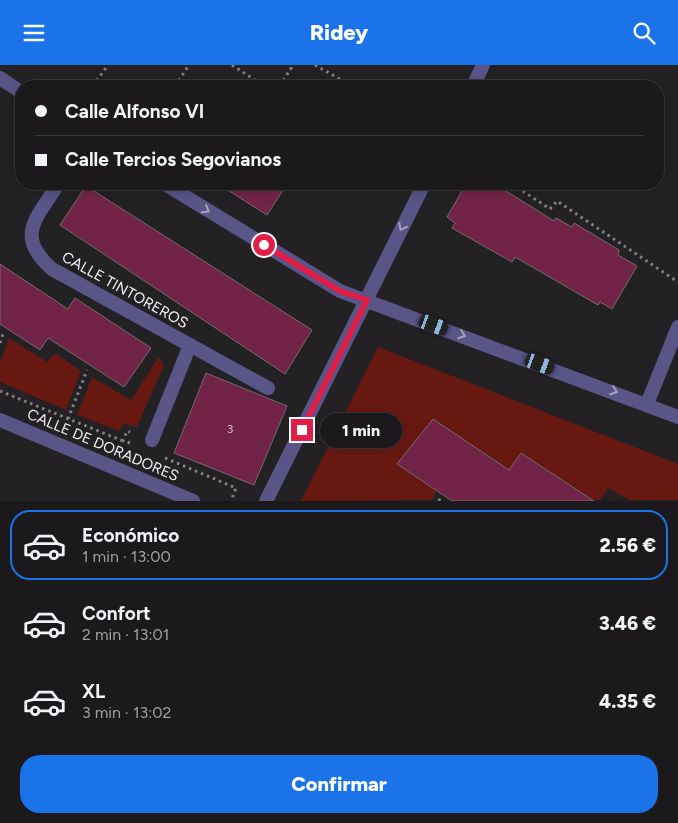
<!DOCTYPE html>
<html lang="es">
<meta charset="utf-8">
<style>
:root{--surface:#1b191c;--page:#282629;--text:#f1f3f6;--muted:#a0a0a3;--line:#39383b;--accent:#1a73e8}
body{margin:0;font-family:Figtree,sans-serif;background:var(--page);color:var(--text);height:100vh;display:flex;flex-direction:column;font-size:19px;white-space:nowrap}
*{box-sizing:border-box;margin:0}
p{font-size:16px;color:var(--muted)}
.icon{flex:none;width:28px;height:28px;fill:none;stroke:currentColor;stroke-width:2;stroke-linecap:round;stroke-linejoin:round}
.map{position:relative;height:436px;overflow:hidden}
.details{display:flex;flex-direction:column;background:var(--surface);flex:1}
.details>*{flex:none}
.banner{position:absolute;left:15px;top:15px;width:649px;height:110px;border-radius:20px;box-shadow:0 2px 12px #0003,0 0 0 1px var(--line);display:grid;align-content:center;height:110px;padding:0 20px;background:var(--surface)}
.end{position:absolute;width:22px;height:22px;margin:-11px;border:6px solid #e11d48;background:#fff;box-shadow:0 0 0 2px #fff}
.from{border-radius:50%}
.bubble{position:absolute;height:35px;border-radius:18px;background:var(--surface);box-shadow:0 2px 12px #0003,0 0 0 1px var(--line);font-size:16px;font-weight:800;line-height:35px;text-align:center}
.car{position:absolute;width:15px;height:30px;margin:-15px -8px;border-radius:6px;box-shadow:0 0 4px 1px #0007;background:linear-gradient(#222 24%,#8ab4d8 0 40%,#222 0 76%,#8ab4d8 0 86%,#222 0)}
.banner b{display:flex;align-items:center;gap:18px;height:48px;font-size:19px}
.banner b+b{border-top:1px solid var(--line)}
.banner i{width:12px;height:12px;background:var(--text)}
ul{padding:9px 0 0;list-style:none}
li{display:flex;align-items:center;gap:15px;height:70px;margin:0 10px 8px;padding:0 10px;border:2px solid transparent;border-radius:20px}
li div{flex:1}
li b{display:block;font-size:19px}
li em{font-style:normal;font-weight:800}
li.on{border-color:var(--accent)}
li>.icon{width:45px;height:45px;stroke-width:1.5}
.cta{display:flex;gap:10px;margin-top:auto;padding:10px 20px}
.cta a{flex:1;height:58px;border-radius:20px;background:var(--accent);color:#fff;font-size:20px;font-weight:800;line-height:58px;text-align:center}
header{display:flex;justify-content:space-between;align-items:center;height:65px;padding:0 20px;background:var(--accent);color:#fff;font-size:22px;font-weight:800}
.map>svg:first-child{display:block}
.green{fill:#661811}
.building{fill:#722448;stroke:#726c6e}
.lines{fill:none;stroke-linecap:round;stroke-linejoin:round}
.path{stroke:#848185;stroke-width:3;stroke-dasharray:2.5 4;stroke-linecap:butt}
.minor{stroke:#595587;stroke-width:14}
.oneway{stroke:#a6a2bd}
.route{stroke:#e11d48;stroke-width:6}
.labels{text-anchor:middle;stroke-width:4;stroke-linejoin:round;paint-order:stroke}
.number-label{font-size:12px;fill:#d2bdc8}
.street-label{font-size:15px;fill:#f2f0f3;stroke:#242125}
</style>
<header><svg class="icon" aria-label="menu" viewBox="0 0 24 24"><path d="M4 6h16M4 12h16M4 18h16"/></svg>Ridey<svg class="icon" aria-label="search" viewBox="0 0 24 24"><circle cx="10" cy="10" r="6"/><path d="M15 15l6 6"/></svg></header>
<div class="map">
<svg width="678" height="436" viewBox="0 0 678 436">
<rect width="100%" height="100%" fill="#242125"/>
<g class="green">
<polygon points="9,273 47,297 55,288 81,306 66,345 0,317 0,298"/>
<polygon points="378,282 678,399 678,435 629,435 608,423 600,435 594,435 521,388 509,405 433,354 397,399 437,425 432,435 301,436"/>
<polygon points="159,292 164,300 137,362 124,359 119,366 77,350 92,312 131,335"/>
</g>
<g class="building">
<polygon points="218,119 287,119 267,150"/>
<polygon points="466,119 495,119 554,156 556,153 572,162 574,158 619,185 618,190 637,201 612,244 600,237 598,240 515,192 512,197 452,163 455,158 447,152"/>
<polygon points="86,121 312,265 285,309 60,160"/>
<polygon points="0,199 68,244 75,233 151,283 124,322 48,273 40,285 0,259"/>
<polygon points="206,308 287,341 254,420 174,388"/>
<polygon points="433,354 509,405 521,388 594,436 452,436 397,399"/>
</g>
<g class="lines">
<g class="path">
<polyline points="232,0 264,21"/>
<polyline points="315,0 352,21"/>
<polyline points="93,21 108,0"/>
<polyline points="175,21 189,0"/>
<polyline points="280,21 293,0"/>
<polyline points="512,119 550,144 557,136 678,217"/>
<polyline points="0,278 3,269"/>
<polyline points="0,326 123,376"/>
<polyline points="68,354 87,305"/>
<polyline points="130,378 123,376 127,366 130,367"/>
<polyline points="165,393 236,423 231,436"/>
<polyline points="439,436 440,432"/>
</g>
<g class="minor">
<polyline points="0,13 21,27"/>
<polyline points="473,21 483,0"/>
<path d="M58,119C37,153 14,171 52,204L268,323"/>
<polyline points="165,119 340,226 678,352"/>
<polyline points="647,339 678,262"/>
<polyline points="0,355 193,436"/>
<polyline points="152,375 190,280"/>
<polyline points="266,436 424,119"/>
</g>
</g>
<defs><path id="oneway-chevron" d="M-2-3.5L2.5 0L-2 3.5" fill="none" stroke-width="1.6" stroke-linecap="round" stroke-linejoin="round" transform="scale(1.25)"/></defs>
<g class="oneway">
<use href="#oneway-chevron" transform="translate(206 145) rotate(31)"/>
<use href="#oneway-chevron" transform="translate(402 162) rotate(117)"/>
<use href="#oneway-chevron" transform="translate(462 270) rotate(20)"/>
<use href="#oneway-chevron" transform="translate(614 326) rotate(20)"/>
</g>
<g class="lines">
<polyline class="route" points="264,180 340,226 367,235 302,365"/>
</g>
<g class="labels">
<g class="number-label">
<text x="230" y="368">3</text>
</g>
<g class="street-label">
<text transform="translate(125 225) rotate(29)" y="5">CALLE TINTOREROS</text>
<text transform="translate(103 380) rotate(23)" y="5">CALLE DE DORADORES</text>
</g>
</g>
</svg>
<i class="end from" style="left:264px;top:180px"></i>
<i class="end" style="left:302px;top:365px"></i>
<div class="bubble" style="left:320px;top:348px;width:82px">1 min</div>
<i class="car" style="left:434px;top:260px;rotate:110deg"></i>
<i class="car" style="left:540px;top:299px;rotate:110deg"></i>
<div class="banner">
<b><i class="from"></i>Calle Alfonso VI</b>
<b><i></i>Calle Tercios Segovianos</b>
</div>
</div>
<section class="details">
<ul>
<li class="on"><svg class="icon" aria-label="car" viewBox="0 0 24 24"><path d="M5 17H2v-5l4-1 3-4h7l3 4 3 1v5h-3M9 17h6M6 11h13"/><circle cx="7" cy="17" r="2"/><circle cx="17" cy="17" r="2"/></svg><div><b>Económico</b><p>1 min · 13:00</p></div><em>2.56 €</em></li>
<li><svg class="icon" aria-label="car" viewBox="0 0 24 24"><path d="M5 17H2v-5l4-1 3-4h7l3 4 3 1v5h-3M9 17h6M6 11h13"/><circle cx="7" cy="17" r="2"/><circle cx="17" cy="17" r="2"/></svg><div><b>Confort</b><p>2 min · 13:01</p></div><em>3.46 €</em></li>
<li><svg class="icon" aria-label="car" viewBox="0 0 24 24"><path d="M5 17H2v-5l4-1 3-4h7l3 4 3 1v5h-3M9 17h6M6 11h13"/><circle cx="7" cy="17" r="2"/><circle cx="17" cy="17" r="2"/></svg><div><b>XL</b><p>3 min · 13:02</p></div><em>4.35 €</em></li>
</ul>
<div class="cta"><a>Confirmar</a></div>
</section>
